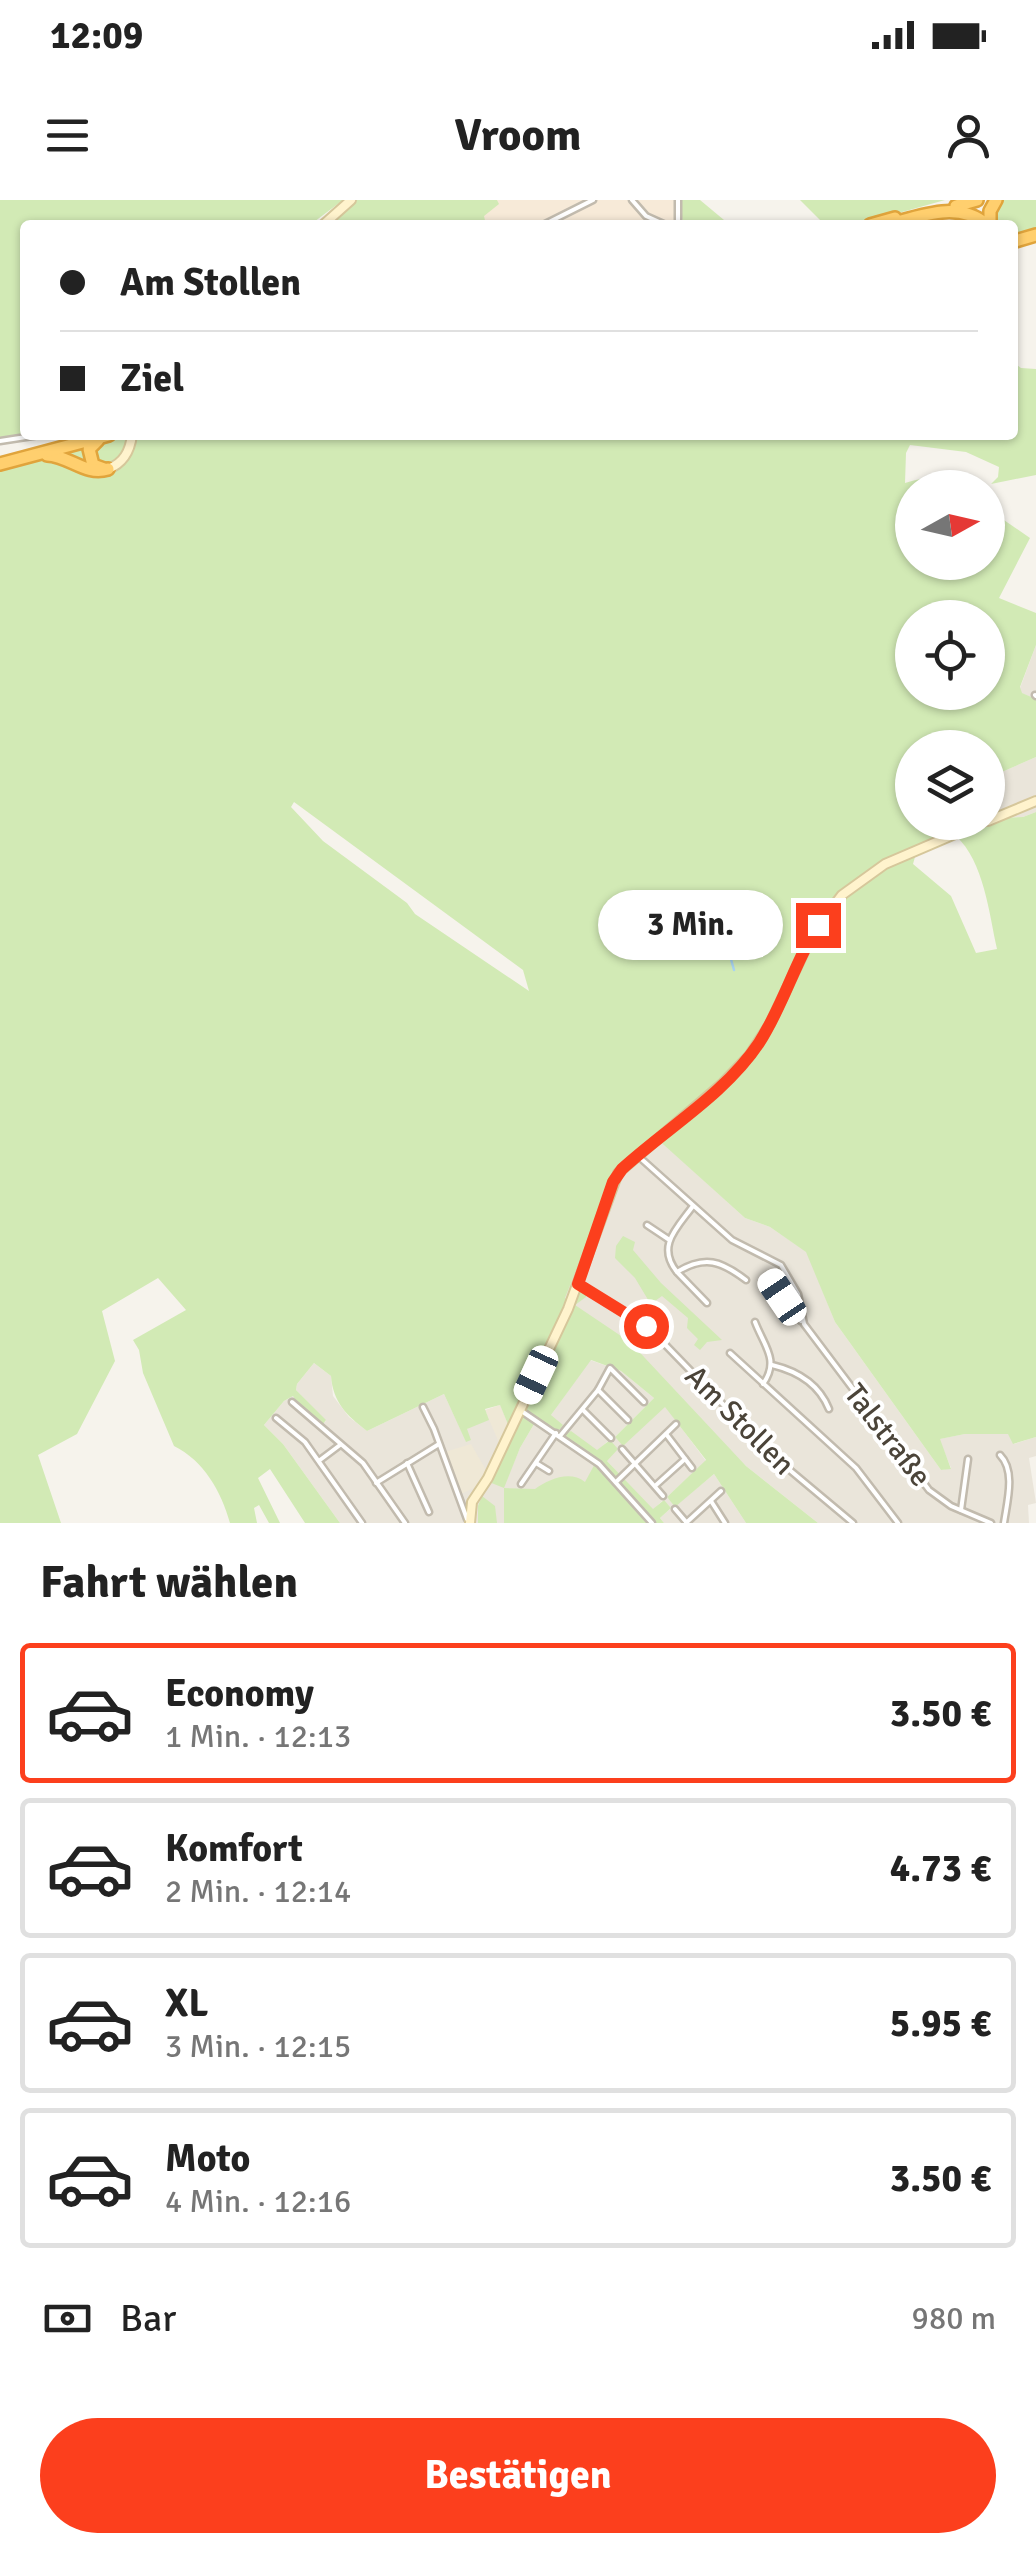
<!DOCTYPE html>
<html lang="de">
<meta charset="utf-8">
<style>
:root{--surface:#fff;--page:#f2f2f2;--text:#222;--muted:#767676;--line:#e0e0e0;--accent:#fc3f1d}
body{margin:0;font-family:Signika,sans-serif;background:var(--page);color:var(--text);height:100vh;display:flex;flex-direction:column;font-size:38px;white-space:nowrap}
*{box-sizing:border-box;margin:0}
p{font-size:32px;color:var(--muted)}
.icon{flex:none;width:55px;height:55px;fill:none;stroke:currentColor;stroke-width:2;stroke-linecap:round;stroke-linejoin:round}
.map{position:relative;height:1323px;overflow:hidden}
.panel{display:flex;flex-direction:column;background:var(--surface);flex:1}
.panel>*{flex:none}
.guide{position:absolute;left:20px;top:20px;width:998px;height:220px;border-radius:10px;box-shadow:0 2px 8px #0004;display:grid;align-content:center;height:220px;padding:0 40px;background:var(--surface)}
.needle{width:65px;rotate:82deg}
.buttons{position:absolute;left:895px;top:270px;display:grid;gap:20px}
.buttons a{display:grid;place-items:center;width:110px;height:110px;border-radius:50%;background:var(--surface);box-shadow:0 2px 8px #0004;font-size:50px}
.end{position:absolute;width:45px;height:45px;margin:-22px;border:12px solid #fc3f1d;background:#fff;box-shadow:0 0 0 5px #fff}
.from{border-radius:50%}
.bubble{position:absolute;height:70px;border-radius:35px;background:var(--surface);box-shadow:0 2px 8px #0004;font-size:32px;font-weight:800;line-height:70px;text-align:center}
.car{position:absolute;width:30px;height:60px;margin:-30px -15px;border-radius:12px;box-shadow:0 0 8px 2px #0007;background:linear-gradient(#fff 24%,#345 0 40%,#fff 0 76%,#345 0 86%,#fff 0)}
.guide b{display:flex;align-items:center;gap:35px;height:95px;font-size:38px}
.guide b+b{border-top:2px solid var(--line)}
.guide i{width:25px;height:25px;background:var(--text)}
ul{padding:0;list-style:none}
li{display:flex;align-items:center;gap:30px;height:140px;margin:0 20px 15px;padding:0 20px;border:5px solid var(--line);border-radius:10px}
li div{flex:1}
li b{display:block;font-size:38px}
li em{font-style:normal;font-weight:800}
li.selected{border-color:var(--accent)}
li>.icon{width:90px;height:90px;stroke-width:1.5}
h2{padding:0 40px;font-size:45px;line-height:120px}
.pay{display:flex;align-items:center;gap:25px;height:110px;padding:0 40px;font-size:38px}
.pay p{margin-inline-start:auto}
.primary-button{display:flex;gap:20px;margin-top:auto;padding:20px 40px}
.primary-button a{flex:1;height:115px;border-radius:60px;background:var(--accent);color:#fff;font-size:40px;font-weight:800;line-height:115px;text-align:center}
.status{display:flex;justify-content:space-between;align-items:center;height:70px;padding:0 50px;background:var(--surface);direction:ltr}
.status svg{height:28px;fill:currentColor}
header{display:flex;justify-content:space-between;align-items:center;height:130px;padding:0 40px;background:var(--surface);font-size:45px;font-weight:800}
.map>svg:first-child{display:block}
.residential{fill:#eae5da}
.commercial{fill:#f7ead8}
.education{fill:#efe8d6}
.green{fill:#d2eab5;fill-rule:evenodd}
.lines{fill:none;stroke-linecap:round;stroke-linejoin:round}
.stream{stroke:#a9d4f2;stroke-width:2.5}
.street-casing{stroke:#c2bbae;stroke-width:9}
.secondary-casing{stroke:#d6c79b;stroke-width:12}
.highway-casing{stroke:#e0a43c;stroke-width:16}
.street{stroke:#fff;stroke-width:4}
.secondary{stroke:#fff3cd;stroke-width:8}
.highway{stroke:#ffcf6e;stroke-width:11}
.route{stroke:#fc3f1d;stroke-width:12}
.labels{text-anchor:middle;stroke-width:8;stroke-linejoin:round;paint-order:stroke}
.street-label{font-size:30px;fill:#4b4439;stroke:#fff}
</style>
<div class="status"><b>12:09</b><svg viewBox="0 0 49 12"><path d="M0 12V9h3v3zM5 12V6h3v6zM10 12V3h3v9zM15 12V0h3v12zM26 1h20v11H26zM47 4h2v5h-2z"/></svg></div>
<header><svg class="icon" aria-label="menu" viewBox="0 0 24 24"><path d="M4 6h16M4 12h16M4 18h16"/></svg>Vroom<svg class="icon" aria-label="person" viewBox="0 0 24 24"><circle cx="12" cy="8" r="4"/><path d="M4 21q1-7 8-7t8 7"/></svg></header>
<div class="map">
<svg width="1036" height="1323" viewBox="0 0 1036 1323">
<rect width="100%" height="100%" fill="#f6f3ec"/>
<g class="residential">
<polygon points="1036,445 1036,499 1021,493 1020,488"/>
<polygon points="1036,557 1036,612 1023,617 1000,618 988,598 988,578"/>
<polygon points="655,936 745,1018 770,1027 807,1052 835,1122 941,1270 951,1268 939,1239 965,1234 1009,1234 1014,1244 1036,1237 1036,1256 1029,1258 1036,1303 1028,1305 1029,1323 818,1323 746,1266 564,1098 612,978 629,957"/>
<polygon points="590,1160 621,1171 654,1198 615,1237 623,1245 665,1206 706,1261 667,1297 675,1306 714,1274 746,1323 664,1323 660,1318 671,1308 663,1300 653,1310 607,1261 609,1240 597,1251 598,1260 623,1323 340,1323 283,1244 264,1225 284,1201 293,1196 323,1223 326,1221 296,1190 297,1184 314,1163 331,1176 333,1196 349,1217 367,1231 444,1194 466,1241 467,1229 500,1205 512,1234 503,1288 520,1248 537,1219 559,1234 551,1215"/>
</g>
<polygon class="commercial" points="497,0 680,0 683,25 486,25 483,16 498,4"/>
<g class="education">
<polygon points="500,1205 509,1227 500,1245 485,1210"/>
<polygon points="471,1244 487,1272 478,1286 459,1295 445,1252"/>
</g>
<g class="green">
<polygon points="0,0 343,0 310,25 25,25 25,235 0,240"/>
<polygon points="355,0 497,0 499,4 484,16 486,25 332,25"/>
<polygon points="680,0 700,0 730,25 683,25"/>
<polygon points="800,0 945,0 856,25 819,25 821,21"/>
<polygon points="999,0 1036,0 1036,31 1013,37 1012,25 995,25 993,18"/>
<path d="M1013,162L1021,168L1036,169V275L991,284L998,277L999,267L966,252L910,245L906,253L905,283C929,275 956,273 979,287L912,288V362H988V309L1030,338L999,398L1036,413V445L1020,487L1022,493L1036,499V557L988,578V548H912V622H988V598L1000,618L1023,617L1036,612V1237L1013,1244L1008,1234H965L940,1239L951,1269L941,1270L835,1122L806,1052L770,1027L745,1018L654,936L629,957L612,978L565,1098L573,1104L579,1090L586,1091V1097L575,1105L630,1142L746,1266L818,1323H746L714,1274L675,1307L667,1297L706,1260L665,1207L623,1246L615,1237L654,1198L621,1171L591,1160L551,1215L563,1225L559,1230L562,1232L560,1234L537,1219L520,1248L504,1288L535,1289C549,1279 570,1270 585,1282L597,1260L563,1236L571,1231L597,1250L610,1240L618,1249L607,1261L653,1309L664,1300L671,1308L660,1318L664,1323H504V1288L489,1282L512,1234L500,1205L485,1209L489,1220L467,1229L471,1240L466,1242L444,1194L367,1231C346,1215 333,1202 331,1176L314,1163L297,1184L296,1190L326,1220L323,1224L306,1210L304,1213L293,1196L284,1201L264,1225L283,1244L340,1323H305L270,1269L258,1278L280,1323H269L259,1305L254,1308L257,1323H230C221,1291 204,1261 174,1246L143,1173L139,1150L133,1140L186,1110L158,1078L102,1111L115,1161L77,1234L38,1255L61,1323H0V269L128,235H1012ZM912,418H988V492H912ZM294,602L523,770L529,791L415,714L407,703L323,641L291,607ZM956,636C984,662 989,713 997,749L976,753L951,696L913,664L915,657Z"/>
<polygon points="623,1036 635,1042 633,1050 661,1083 722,1140 707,1142 700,1150 694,1145 698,1139 687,1128 688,1118 662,1096 655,1101 658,1106 658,1117 648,1108 650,1103 635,1078 615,1058 616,1046"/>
<polygon points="482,1296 495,1306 497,1323 478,1323 478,1306"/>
</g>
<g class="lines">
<polyline class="stream" points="729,752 734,770"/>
<g class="street-casing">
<g id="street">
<polyline points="632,0 646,16 666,25"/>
<polyline points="678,0 678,25"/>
<polyline points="543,25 593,0"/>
<polyline points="0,241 39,235"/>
<polyline points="1035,495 1036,496"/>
<polyline points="637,955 732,1040 781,1065 798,1094 804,1124 929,1290 951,1306 991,1323"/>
<path d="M693,1006C677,1028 656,1046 677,1072C705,1055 721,1061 746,1080"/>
<polyline points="647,1025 668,1039"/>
<polyline points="677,1072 707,1103"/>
<polyline points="770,1079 801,1121"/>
<polyline points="578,1084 653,1132 773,1256 853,1323"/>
<path d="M755,1122C764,1146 780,1160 763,1184"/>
<polyline points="730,1153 856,1268 898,1323"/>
<path d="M772,1165C797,1171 819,1184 829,1209"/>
<polyline points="598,1190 628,1220"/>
<polyline points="292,1202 363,1263 405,1323"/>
<polyline points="423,1207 434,1229 467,1319"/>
<polyline points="520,1210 599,1264 652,1323"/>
<polyline points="583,1210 611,1238"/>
<polyline points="276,1218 305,1242 362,1323"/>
<polyline points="666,1234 692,1268"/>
<polyline points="560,1236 598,1190 610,1168 644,1202"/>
<polyline points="622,1249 663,1296"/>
<path d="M1000,1255C1016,1271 1007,1302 1004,1323"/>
<polyline points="320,1260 340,1245"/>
<polyline points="407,1263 429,1312"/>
<polyline points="536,1263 549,1271"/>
<polyline points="616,1282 676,1224"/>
<polyline points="376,1283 439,1244"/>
<polyline points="521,1284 556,1233"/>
<polyline points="655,1286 685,1259"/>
<polyline points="711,1301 725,1323"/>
<polyline points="675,1309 687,1323"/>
<polyline points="961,1310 968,1259"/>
<polyline points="686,1323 721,1291"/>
</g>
</g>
<g class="secondary-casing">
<g id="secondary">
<polyline points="323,25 351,0"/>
<path d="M108,269C124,263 130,251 132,235"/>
<polyline points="988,621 1036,601"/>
<polyline points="470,1323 472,1302 488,1278 568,1109 618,973 723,883 749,856 770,824 813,733 842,695 885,664 983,622"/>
</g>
</g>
<g class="highway-casing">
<g id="highway">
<polyline points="956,6 977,0"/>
<polyline points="870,25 895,18"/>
<path d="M887,25C921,16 958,0 987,25"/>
<polyline points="990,25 990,11 996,0"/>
<polyline points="1012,42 1036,35"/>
<polyline points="98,240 89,249 93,265 104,269"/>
<path d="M47,255C70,256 85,276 108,269"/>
<polyline points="0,264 109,235"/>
</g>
</g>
<use href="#street" class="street"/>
<use href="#secondary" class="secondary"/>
<use href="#highway" class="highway"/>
</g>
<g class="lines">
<path class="route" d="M646,1126L578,1084L613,982L622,969C667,928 725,894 759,843C783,806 795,762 818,725"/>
</g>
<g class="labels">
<g class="street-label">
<text transform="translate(740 1220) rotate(45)" y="10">Am Stollen</text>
<text transform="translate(888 1235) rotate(52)" y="10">Talstraße</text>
</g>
</g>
</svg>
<div class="buttons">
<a><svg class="needle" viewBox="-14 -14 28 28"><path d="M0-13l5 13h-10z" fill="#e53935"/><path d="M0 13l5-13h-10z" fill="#767676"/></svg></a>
<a><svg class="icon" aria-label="locate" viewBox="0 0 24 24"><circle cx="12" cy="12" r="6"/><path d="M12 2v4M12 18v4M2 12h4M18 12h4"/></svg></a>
<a><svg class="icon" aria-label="layers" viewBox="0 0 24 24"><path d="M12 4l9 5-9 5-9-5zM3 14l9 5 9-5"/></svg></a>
</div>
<i class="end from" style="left:646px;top:1126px"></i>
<i class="end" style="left:818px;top:725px"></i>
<div class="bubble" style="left:598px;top:690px;width:185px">3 Min.</div>
<i class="car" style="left:782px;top:1097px;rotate:326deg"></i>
<i class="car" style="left:536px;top:1175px;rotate:205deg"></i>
<div class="guide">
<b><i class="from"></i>Am Stollen</b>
<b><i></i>Ziel</b>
</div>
</div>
<section class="panel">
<h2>Fahrt wählen</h2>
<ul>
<li class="selected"><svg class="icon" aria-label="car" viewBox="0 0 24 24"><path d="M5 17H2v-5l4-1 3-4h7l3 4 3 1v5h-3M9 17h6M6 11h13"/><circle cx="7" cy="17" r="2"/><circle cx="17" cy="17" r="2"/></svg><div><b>Economy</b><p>1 Min. · 12:13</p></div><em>3.50 €</em></li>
<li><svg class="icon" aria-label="car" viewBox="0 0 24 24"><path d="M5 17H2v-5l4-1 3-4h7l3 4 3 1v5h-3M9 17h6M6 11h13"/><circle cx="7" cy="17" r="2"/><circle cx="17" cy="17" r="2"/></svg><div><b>Komfort</b><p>2 Min. · 12:14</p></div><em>4.73 €</em></li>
<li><svg class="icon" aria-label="car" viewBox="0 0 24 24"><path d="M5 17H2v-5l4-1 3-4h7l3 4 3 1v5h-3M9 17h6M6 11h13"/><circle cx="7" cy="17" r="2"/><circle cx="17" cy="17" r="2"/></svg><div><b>XL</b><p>3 Min. · 12:15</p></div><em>5.95 €</em></li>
<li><svg class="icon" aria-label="car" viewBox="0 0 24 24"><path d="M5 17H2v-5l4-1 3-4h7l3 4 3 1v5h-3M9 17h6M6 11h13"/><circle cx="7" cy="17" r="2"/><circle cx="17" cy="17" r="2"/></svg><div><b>Moto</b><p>4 Min. · 12:16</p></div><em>3.50 €</em></li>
</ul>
<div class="pay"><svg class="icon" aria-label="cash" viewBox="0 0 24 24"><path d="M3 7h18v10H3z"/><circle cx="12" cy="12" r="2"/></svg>Bar<p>980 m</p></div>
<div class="primary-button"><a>Bestätigen</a></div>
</section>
